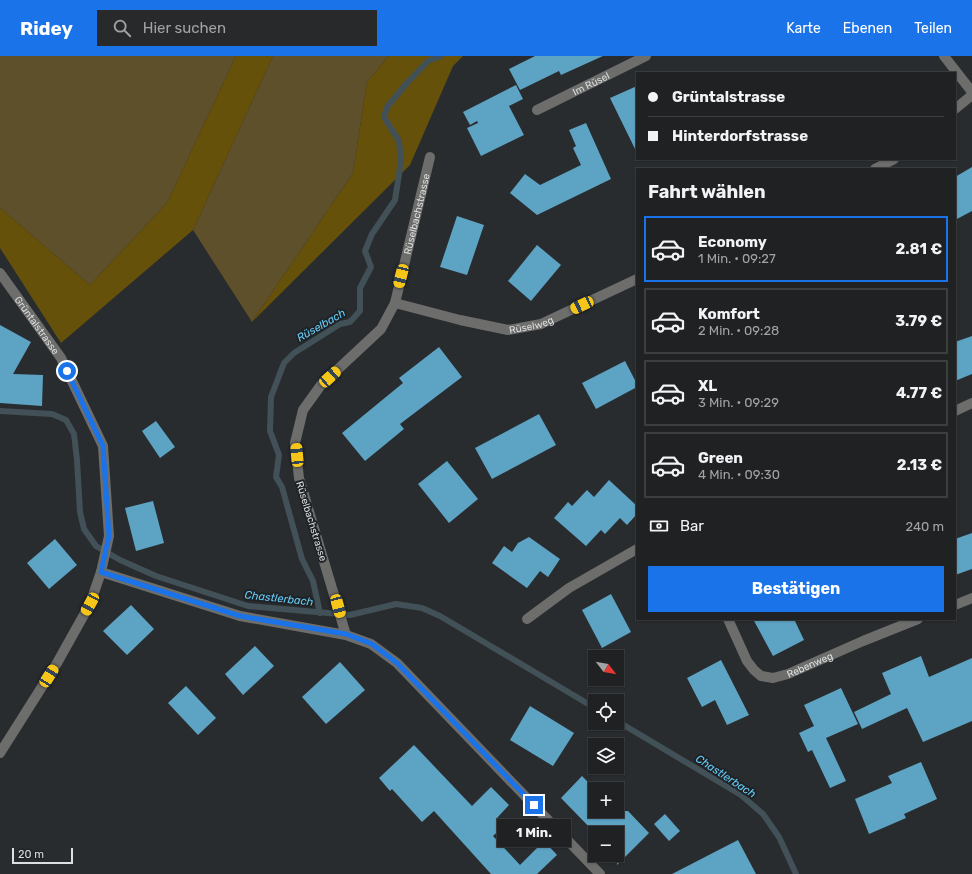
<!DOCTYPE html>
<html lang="de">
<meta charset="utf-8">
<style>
:root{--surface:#1f2122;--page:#27292a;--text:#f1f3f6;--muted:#a1a3a5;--line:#3c3e40;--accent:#1a73e8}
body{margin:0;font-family:Rubik,sans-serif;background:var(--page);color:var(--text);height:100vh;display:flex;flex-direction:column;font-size:15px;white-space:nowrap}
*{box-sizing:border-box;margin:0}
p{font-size:13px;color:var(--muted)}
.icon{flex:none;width:22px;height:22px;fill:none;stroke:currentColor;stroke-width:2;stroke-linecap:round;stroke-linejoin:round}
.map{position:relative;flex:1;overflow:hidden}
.details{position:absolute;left:636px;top:112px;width:320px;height:452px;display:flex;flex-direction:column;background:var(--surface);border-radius:0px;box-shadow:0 1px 3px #0004,0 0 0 1px var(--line)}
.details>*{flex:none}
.top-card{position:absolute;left:636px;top:16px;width:320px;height:88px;border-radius:0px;box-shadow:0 1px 3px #0004,0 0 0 1px var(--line);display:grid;align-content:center;height:88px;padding:0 12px;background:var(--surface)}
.needle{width:26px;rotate:121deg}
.buttons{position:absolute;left:588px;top:594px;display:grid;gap:8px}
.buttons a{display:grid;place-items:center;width:36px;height:36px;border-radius:0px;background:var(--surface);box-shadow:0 1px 3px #0004,0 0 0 1px var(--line);font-size:20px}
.scale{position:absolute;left:12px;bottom:10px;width:61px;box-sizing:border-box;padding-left:4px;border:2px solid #dddfe1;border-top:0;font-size:11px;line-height:14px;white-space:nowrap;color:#dddfe1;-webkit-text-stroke:3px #1f2325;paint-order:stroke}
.end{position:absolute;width:18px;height:18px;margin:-9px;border:5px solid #1a73e8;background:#fff;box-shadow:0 0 0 2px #fff}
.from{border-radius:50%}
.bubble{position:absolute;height:28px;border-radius:0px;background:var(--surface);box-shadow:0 1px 3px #0004,0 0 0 1px var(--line);font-size:13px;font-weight:700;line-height:28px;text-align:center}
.car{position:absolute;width:12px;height:24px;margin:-12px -6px;border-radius:5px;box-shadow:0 0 3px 1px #0007;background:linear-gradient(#f5c518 24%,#345 0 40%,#f5c518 0 76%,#345 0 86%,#f5c518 0)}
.top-card b{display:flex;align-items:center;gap:14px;height:38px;font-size:15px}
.top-card b+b{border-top:1px solid var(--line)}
.top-card i{width:10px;height:10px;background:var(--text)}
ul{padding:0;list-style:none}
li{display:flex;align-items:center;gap:12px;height:66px;margin:0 8px 6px;padding:0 4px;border:2px solid var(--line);border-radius:0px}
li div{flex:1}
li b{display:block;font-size:15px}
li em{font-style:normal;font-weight:700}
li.active{border-color:var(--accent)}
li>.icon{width:36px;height:36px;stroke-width:1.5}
h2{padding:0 12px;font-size:18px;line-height:48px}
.pay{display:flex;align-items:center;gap:10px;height:44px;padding:0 12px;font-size:15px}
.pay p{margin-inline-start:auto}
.action{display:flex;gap:8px;margin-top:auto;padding:8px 12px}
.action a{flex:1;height:46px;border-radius:0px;background:var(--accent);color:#fff;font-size:16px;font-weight:700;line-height:46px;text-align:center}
header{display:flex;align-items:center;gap:24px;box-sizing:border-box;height:56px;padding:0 20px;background:var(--accent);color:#fff}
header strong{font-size:19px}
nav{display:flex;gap:22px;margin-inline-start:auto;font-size:14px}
.search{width:280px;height:36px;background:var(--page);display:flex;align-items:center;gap:10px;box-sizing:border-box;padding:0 14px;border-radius:0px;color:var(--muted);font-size:15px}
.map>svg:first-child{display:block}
.green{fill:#5e502a}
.forest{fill:#66510b}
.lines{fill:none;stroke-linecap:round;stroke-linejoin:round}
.stream{stroke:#425057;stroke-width:6}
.building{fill:#5da3c4}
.minor{stroke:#6d6d6b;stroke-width:10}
.route{stroke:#1a73e8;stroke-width:5}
.labels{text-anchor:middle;stroke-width:4;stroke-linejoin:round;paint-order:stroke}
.street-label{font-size:10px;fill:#dddfe1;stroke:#1f2325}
.water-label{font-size:11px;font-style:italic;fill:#66ccfa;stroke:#1f2325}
</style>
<header>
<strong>Ridey</strong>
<div class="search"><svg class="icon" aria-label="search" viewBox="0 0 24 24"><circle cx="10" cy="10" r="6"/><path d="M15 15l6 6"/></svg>Hier suchen</div>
<nav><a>Karte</a><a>Ebenen</a><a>Teilen</a></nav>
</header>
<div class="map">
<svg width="972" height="818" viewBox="0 0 972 818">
<rect width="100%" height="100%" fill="#292c2e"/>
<g class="green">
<polygon points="0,0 236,0 167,147 90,229 0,152"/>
<polygon points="273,0 389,0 367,26 353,117 252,266 193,174"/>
</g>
<g class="forest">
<polygon points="236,0 273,0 193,174 61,287 0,192 0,152 90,229 167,147"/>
<polygon points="389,0 463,0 453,10 410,109 252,266 353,117 367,26"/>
</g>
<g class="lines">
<g class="stream">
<polyline points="0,355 52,358 66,364 74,378 77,404 80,456 84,473 96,490 120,504 156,520 248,550 350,559 396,548 422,552 440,560 595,652"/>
<polyline points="320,557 313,525 302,503 282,431 276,421 279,399 270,375 271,341 284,307 294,297 340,268 350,266 360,255 360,232 371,211 365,195 372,178 395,144 401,105 399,85 384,61 387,51 406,28 428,5 441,0"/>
<polyline points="617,665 741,739 763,758 779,781 796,818"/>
</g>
</g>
<g class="building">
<polygon points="535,0 603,0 561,19 559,15 520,34 509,13"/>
<polygon points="516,29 523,43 509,50 524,79 481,100 467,72 478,67 477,65 470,69 463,56"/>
<polygon points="637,30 637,97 610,42"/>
<polygon points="586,67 611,123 537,159 510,137 525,118 540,129 581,109 573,92 576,90 569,74"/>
<polygon points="972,111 972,155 955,164 955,121"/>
<polygon points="457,160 484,169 467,219 440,211"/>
<polygon points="537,189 561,209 531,245 508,225"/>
<polygon points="0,269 31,286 13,318 43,319 42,350 0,347"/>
<polygon points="972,280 972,318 955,325 955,286"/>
<polygon points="439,291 462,321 400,368 404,373 365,405 342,377 403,327 399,322"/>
<polygon points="625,305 637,328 637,331 596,353 582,327"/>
<polygon points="539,358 556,389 492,423 475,392"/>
<polygon points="156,365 175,391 160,402 142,375"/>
<polygon points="447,405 478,443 449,467 418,428"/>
<polygon points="609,424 637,450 637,458 627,469 620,462 605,478 601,474 586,490 554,462 568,446 572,450 587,434 594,441"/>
<polygon points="153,445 164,487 136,495 125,452"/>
<polygon points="972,477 972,513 955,519 955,483"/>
<polygon points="529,481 560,503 548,521 540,515 527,532 492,507 504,490 512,496 518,487"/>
<polygon points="55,483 77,509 49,533 27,507"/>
<polygon points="611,538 631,576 602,592 582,554"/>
<polygon points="131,549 154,573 127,599 103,575"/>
<polygon points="753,563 794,563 804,584 773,600"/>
<polygon points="255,590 274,610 243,639 225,618"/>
<polygon points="921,600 929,621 972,602 972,665 923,686 907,652 862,673 854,656 891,638 882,617"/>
<polygon points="721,604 749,659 727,669 715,644 702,651 687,622"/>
<polygon points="340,606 365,634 326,668 302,641"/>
<polygon points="186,630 216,662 198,679 168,647"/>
<polygon points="841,632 858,668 826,682 846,725 830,732 812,694 808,696 799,677 814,670 804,649"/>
<polygon points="530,650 574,677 553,710 510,684"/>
<polygon points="414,689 472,750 491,731 509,749 497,762 504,770 493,780 520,809 544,785 557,799 537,818 491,818 434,755 422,766 392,733 390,735 379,722"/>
<polygon points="921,706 937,743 904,758 906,762 869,778 855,743 892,727 888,720"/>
<polygon points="582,720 595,733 595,755 628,755 649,777 617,809 617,777 595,777 561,742"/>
<polygon points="665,758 680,775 669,785 654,768"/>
<polygon points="738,784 756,818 672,818"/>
</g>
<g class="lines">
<g class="minor">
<polyline points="944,0 972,36"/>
<polyline points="955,53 972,39"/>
<path id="s1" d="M537,54L646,0"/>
<polyline points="875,113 894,103"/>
<path id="s2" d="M0,217L61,302L103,390L109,480L101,516L90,548L57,607L0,697"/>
<path id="s3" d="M395,247L460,264L508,274L541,268L637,223"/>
<polyline points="955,355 972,347"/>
<polyline points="101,516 240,560 346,579 371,588 397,607 600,818"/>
<polyline points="955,549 972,542"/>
<polyline points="527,563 569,532 637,493"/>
<path id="s4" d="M728,563L747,605L754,614L761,620L773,622L788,618L863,585L918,563"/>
<path id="s5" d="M346,579L299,422L295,387L303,354L321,329L381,273L395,247L430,101"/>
</g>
</g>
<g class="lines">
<polyline class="route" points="67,315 103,390 109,480 101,516 240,560 346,578 372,588 397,607 534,749"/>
</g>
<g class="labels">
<g class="street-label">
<text dy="4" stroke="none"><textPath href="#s1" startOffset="60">Im Rüsel</textPath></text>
<text dy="4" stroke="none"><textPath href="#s5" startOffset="467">Rüselbachstrasse</textPath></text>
<text dy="4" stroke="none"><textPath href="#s3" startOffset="140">Rüselweg</textPath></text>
<text dy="4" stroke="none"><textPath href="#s2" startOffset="64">Grüntalstrasse</textPath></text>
<text transform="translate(312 465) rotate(73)" y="4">Rüselbachstrasse</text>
<text dy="4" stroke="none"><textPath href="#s4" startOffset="118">Rebenweg</textPath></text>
</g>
<g class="water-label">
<text transform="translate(321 269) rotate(-30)" y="4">Rüselbach</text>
<text transform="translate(279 542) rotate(6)" y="4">Chastlerbach</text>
<text transform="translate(726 720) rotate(33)" y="4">Chastlerbach</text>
</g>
</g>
</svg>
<div class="buttons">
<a><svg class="needle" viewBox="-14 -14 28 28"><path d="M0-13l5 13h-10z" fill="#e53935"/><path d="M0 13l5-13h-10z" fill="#a1a3a5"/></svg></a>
<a><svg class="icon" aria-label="locate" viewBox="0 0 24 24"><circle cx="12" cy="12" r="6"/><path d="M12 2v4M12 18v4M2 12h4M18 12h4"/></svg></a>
<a><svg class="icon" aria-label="layers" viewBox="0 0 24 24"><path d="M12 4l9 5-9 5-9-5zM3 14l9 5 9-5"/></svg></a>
<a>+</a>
<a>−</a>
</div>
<div class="scale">20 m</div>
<i class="end from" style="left:67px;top:315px"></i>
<i class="end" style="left:534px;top:749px"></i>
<div class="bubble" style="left:497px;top:763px;width:74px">1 Min.</div>
<i class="car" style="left:401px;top:220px;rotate:194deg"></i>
<i class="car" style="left:582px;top:249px;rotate:245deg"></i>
<i class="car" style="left:330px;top:321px;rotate:48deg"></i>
<i class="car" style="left:297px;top:399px;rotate:355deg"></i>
<i class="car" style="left:90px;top:548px;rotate:209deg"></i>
<i class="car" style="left:338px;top:550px;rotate:165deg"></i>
<i class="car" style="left:49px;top:620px;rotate:32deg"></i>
<div class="top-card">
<b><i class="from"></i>Grüntalstrasse</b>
<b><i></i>Hinterdorfstrasse</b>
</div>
<section class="details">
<h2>Fahrt wählen</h2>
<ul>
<li class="active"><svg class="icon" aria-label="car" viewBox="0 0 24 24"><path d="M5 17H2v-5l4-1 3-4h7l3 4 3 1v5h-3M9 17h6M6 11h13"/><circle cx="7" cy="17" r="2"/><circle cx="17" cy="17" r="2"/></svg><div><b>Economy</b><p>1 Min. · 09:27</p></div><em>2.81 €</em></li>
<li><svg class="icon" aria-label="car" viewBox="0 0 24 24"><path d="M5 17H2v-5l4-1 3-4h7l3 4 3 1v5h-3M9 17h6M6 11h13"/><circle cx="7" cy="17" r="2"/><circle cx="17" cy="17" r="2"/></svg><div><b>Komfort</b><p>2 Min. · 09:28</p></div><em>3.79 €</em></li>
<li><svg class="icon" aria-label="car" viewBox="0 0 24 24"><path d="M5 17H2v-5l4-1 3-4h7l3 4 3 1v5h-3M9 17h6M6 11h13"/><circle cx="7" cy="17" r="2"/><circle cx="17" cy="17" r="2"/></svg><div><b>XL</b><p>3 Min. · 09:29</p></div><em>4.77 €</em></li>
<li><svg class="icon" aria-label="car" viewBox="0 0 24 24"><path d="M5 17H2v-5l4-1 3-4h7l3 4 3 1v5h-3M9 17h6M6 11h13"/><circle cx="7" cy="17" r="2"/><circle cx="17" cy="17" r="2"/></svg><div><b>Green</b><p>4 Min. · 09:30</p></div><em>2.13 €</em></li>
</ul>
<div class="pay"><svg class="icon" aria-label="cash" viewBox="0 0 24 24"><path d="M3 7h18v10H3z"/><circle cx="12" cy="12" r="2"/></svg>Bar<p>240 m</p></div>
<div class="action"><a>Bestätigen</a></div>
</section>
</div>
